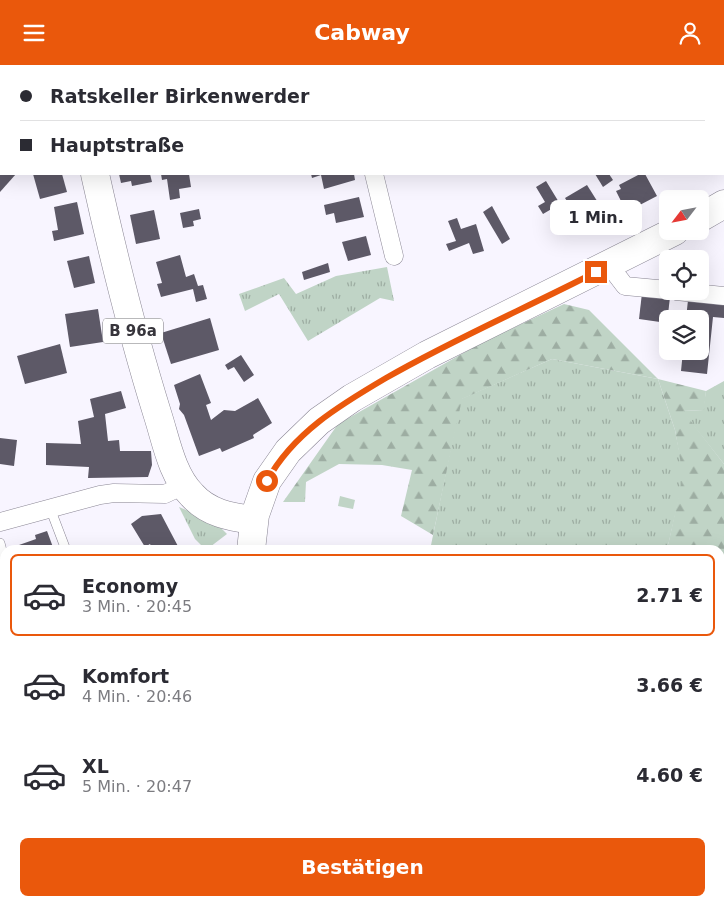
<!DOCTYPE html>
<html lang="de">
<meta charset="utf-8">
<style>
:root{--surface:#fff;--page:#f7f7f7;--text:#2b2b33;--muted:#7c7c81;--line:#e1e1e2;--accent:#ea580c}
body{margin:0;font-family:"DejaVu Sans",sans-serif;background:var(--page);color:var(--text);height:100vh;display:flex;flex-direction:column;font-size:19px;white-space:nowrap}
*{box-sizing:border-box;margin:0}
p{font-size:16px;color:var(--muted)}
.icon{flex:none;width:28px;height:28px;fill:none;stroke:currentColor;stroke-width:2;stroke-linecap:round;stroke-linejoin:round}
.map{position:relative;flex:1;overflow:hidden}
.drawer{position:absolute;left:0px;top:480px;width:725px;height:361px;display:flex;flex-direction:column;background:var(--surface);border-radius:15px 15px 0 0;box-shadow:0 5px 20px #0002}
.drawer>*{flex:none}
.banner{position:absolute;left:0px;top:0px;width:725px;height:110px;box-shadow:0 5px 20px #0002;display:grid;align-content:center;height:110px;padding:0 20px;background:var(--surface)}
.needle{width:32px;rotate:238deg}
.buttons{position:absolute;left:659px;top:125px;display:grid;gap:10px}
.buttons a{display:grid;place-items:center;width:50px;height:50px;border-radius:8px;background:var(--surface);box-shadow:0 5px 20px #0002;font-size:25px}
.end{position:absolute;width:22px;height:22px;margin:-11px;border:6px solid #ea580c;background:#fff;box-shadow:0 0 0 2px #fff}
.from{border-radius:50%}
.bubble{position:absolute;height:35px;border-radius:8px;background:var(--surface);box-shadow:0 5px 20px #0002;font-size:16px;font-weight:700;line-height:35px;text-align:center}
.banner b{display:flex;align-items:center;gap:18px;height:48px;font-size:19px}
.banner b+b{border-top:1px solid var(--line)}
.banner i{width:12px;height:12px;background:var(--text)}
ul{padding:9px 0 0;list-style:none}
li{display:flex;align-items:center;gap:15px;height:82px;margin:0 10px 8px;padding:0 10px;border:2px solid transparent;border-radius:8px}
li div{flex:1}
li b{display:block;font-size:19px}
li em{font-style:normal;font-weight:700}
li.active{border-color:var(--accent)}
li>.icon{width:45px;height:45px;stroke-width:1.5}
.action{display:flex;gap:10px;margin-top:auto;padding:10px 20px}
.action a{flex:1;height:58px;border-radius:8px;background:var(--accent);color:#fff;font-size:20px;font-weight:700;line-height:58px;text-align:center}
header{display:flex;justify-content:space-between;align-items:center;height:65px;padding:0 20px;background:var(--accent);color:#fff;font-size:22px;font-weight:700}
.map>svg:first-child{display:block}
.grass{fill:url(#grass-tufts)}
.forest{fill:url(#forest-firs)}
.pitch{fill:#c0d4c6}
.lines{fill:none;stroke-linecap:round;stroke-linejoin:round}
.stream{stroke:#c8bfdb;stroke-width:5}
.building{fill:#5d5967}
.service-casing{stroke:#8a8694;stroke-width:10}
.minor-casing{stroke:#8a8694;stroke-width:19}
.primary-casing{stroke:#8a8694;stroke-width:29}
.service{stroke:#fff;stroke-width:9}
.minor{stroke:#fff;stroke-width:18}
.primary{stroke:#fff;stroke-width:28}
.route{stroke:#ea580c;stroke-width:6}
.labels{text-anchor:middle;stroke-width:5;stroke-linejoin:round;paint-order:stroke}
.shield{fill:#fff;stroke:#737276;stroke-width:1}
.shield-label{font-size:15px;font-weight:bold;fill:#37353c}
</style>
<header><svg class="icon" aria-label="menu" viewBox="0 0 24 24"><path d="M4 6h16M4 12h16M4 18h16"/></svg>Cabway<svg class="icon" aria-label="person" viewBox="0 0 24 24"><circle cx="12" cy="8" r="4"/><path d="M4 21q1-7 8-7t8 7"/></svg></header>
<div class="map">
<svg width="724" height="841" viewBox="0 0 724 841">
<defs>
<pattern id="grass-tufts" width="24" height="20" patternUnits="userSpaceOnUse" patternTransform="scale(1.25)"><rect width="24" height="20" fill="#c0d4c6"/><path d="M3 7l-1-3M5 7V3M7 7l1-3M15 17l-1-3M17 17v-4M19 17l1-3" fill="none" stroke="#9dada2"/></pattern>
<pattern id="forest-firs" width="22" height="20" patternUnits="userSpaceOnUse" patternTransform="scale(1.25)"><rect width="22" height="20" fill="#c0d4c6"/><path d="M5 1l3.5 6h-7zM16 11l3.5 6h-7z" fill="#9dada2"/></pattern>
</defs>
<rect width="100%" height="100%" fill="#f8f5ff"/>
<g class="grass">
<polygon points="387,202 394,236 380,233 308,276 279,229 245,246 239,229 284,213 296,229 336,211"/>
<polygon points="552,294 658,314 675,365 684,411 667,485 430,485 461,334"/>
<polygon points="724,316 724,399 682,346 703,345 706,326"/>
<polygon points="179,442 215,457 227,469 206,485 195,474"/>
<polygon points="720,808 724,809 724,841 586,841 585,836 720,836"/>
</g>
<g class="forest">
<polygon points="564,239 589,245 658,314 706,326 704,345 683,346 724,399 724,809 720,808 720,485 667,485 683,411 675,365 658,314 552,294 462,334 433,470 401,451 412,405 382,400 339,399 306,417 305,437 283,437 338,359 481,278"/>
<polygon points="0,633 5,633 5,836 106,836 107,841 0,841"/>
</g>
<polygon class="pitch" points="340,431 355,435 353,444 338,441"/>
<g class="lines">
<polyline class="stream" points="720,533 724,532"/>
</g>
<g class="building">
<polygon points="0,109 16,109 0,127"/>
<polygon points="33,109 62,109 67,127 40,134"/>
<polygon points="119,109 150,109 152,117 132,121 131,116 121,118"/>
<polygon points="161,109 189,109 191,122 179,124 180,133 170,135 167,114 162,115"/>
<polygon points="311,109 354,109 355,115 324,124 321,110 312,113"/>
<polygon points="595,109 609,109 613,115 603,122"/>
<polygon points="640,109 645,109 657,131 634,143 630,136 623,140 616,126 621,124 619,120"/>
<polygon points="546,116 560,139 543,149 538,141 545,137 536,122"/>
<polygon points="587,120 599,139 577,152 565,133"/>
<polygon points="359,132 364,152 336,158 334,148 326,150 324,140"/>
<polygon points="77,137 84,169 54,176 52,166 58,165 54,142"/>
<polygon points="492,141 510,174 502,179 483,147"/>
<polygon points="199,144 201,154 193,156 194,161 183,163 180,148"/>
<polygon points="154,145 160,174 136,179 130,150"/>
<polygon points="457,153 461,164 476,159 484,186 473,189 469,178 449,186 446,179 456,176 448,156"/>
<polygon points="366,171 371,190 348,196 342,177"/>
<polygon points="180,190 186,212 194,209 198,221 203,220 207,234 196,237 193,224 161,232 157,219 162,218 156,197"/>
<polygon points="89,191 95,218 74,223 67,196"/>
<polygon points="328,198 330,207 304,215 302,207"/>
<polygon points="642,228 670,232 667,258 639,254"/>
<polygon points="688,235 724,239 724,253 713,252 707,309 681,306 683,286 700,286 700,254 686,254"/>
<polygon points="98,244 103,277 70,282 65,249"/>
<polygon points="210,253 219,285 171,299 161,268"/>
<polygon points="60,279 67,308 25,319 17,291"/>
<polygon points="241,290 254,310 244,317 234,302 228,305 225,300"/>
<polygon points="200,309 211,338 206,340 211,355 224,345 235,346 258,333 272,358 253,370 254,373 222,387 220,383 199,391 184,350 179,344 180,339 174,320"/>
<polygon points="121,326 126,343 105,349 108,376 119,375 120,386 151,386 152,400 148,412 88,413 89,402 46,400 46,378 81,379 78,356 94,352 90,334"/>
<polygon points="0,373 17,375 14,401 0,399"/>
<polygon points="161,449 171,468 180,485 153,485 150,479 145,482 131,459 142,451"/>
<polygon points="47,466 54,485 20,485 19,480 36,474 35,470"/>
<polygon points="5,541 5,564 0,565 0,543"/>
<rect x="283" y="836" width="29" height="5"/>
<polygon points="479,836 503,836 504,841 479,841"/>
<polygon points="390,838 390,841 371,841 371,840"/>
</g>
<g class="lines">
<g class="service-casing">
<g id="service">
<polyline points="50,443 66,485"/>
<polyline points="0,478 5,497"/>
<polyline points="0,535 5,533"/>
</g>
</g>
<g class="minor-casing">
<g id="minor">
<polyline points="347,0 347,1"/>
<polyline points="618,0 620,1"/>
<polyline points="191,1 271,1"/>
<polyline points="589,1 594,0"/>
<polyline points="0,14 1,15"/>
<polyline points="374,109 394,191"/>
<polyline points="609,200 625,221 668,225"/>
<polyline points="676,226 724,231"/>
<polyline points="0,457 100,430 114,428 165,429 184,420"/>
</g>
</g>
<g class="primary-casing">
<g id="primary">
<polyline points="70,0 70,1"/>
<path d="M95,109C113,190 133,271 158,351C166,376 172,410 192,430C208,448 230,452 253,455"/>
<polyline points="700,153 724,139"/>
<polyline points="251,485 255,450 267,416 288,386 319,356 352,333 427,290 675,166"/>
<polyline points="253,841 253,836"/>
</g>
</g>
<use href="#service" class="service"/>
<use href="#minor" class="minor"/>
<use href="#primary" class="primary"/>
</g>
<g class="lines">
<path class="route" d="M267,416C293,368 340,340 386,313C454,274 526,243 596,207"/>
</g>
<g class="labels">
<rect class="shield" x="103" y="253.5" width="60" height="25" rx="4"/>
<g class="shield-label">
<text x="133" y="271">B 96a</text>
</g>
</g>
</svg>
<div class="buttons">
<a><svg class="needle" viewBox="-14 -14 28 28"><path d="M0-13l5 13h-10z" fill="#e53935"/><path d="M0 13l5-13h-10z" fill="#7c7c81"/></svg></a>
<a><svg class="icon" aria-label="locate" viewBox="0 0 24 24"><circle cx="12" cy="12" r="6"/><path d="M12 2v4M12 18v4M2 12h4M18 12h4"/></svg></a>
<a><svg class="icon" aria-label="layers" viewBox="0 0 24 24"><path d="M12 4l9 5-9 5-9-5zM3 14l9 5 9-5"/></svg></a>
</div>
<i class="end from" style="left:267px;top:416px"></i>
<i class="end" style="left:596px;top:207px"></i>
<div class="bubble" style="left:550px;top:135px;width:92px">1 Min.</div>
<div class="banner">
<b><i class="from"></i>Ratskeller Birkenwerder</b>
<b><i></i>Hauptstraße</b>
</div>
<section class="drawer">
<ul>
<li class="active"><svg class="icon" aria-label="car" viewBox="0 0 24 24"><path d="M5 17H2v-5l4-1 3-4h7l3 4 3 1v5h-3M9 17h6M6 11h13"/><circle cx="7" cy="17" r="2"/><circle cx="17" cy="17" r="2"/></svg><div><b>Economy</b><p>3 Min. · 20:45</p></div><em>2.71 €</em></li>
<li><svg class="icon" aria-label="car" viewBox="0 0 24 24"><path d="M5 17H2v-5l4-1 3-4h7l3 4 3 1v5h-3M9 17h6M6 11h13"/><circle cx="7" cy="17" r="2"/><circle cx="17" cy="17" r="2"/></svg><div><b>Komfort</b><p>4 Min. · 20:46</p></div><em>3.66 €</em></li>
<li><svg class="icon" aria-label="car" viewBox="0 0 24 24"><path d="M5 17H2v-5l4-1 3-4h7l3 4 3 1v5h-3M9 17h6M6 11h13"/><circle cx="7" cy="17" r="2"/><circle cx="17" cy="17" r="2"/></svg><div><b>XL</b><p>5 Min. · 20:47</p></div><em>4.60 €</em></li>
</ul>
<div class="action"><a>Bestätigen</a></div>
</section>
</div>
